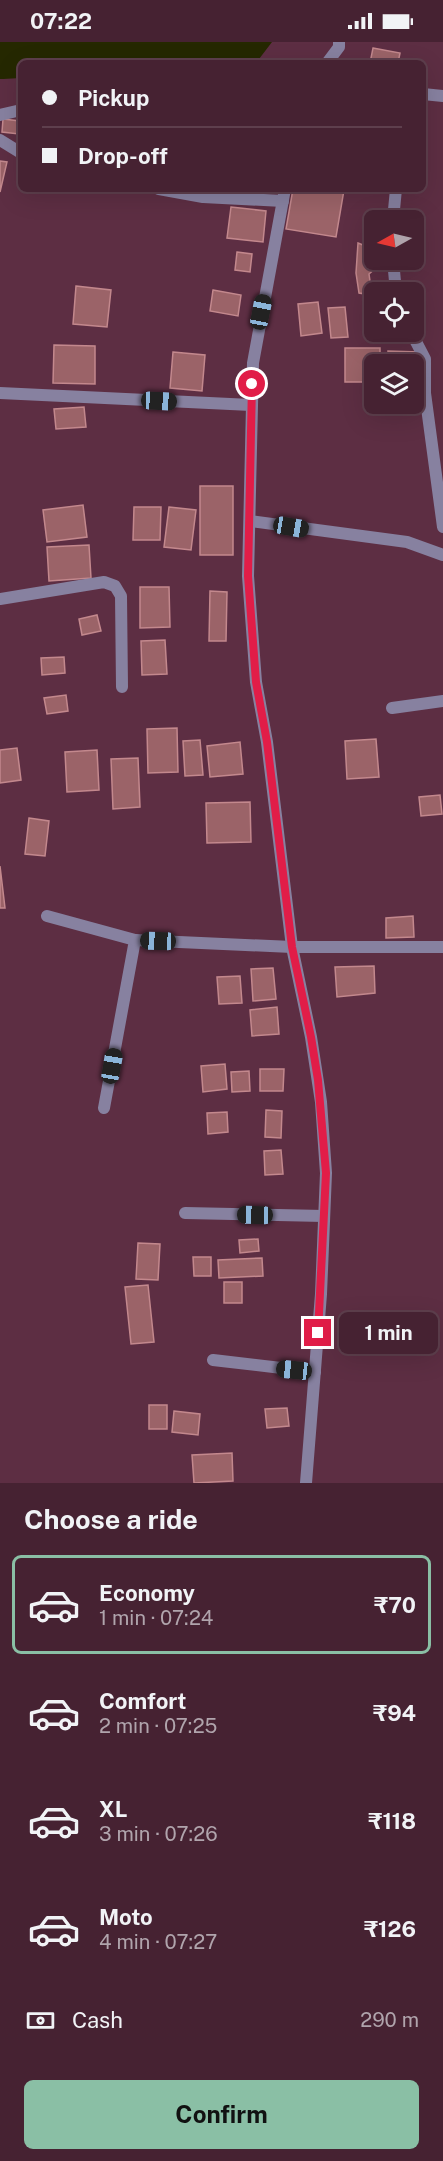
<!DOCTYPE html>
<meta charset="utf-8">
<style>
:root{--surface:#462232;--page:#4d2a3a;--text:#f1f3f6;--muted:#b0a4ac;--line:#5e3f4d;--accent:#8abfa5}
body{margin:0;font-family:"Public Sans",sans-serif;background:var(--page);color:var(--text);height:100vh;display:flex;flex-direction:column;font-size:22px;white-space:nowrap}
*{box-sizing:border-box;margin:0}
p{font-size:20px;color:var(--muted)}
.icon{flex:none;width:33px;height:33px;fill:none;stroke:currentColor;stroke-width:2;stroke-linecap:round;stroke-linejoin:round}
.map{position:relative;height:1441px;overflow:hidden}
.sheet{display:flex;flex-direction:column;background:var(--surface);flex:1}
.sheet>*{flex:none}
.hud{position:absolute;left:18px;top:18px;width:408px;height:132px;border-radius:9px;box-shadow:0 6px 24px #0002,0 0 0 2px var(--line);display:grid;align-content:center;height:132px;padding:0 24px;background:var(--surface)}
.needle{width:39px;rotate:262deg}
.buttons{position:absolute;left:364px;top:168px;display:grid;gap:12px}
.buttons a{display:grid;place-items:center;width:60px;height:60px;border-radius:9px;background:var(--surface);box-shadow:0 6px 24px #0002,0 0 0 2px var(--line);font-size:30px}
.end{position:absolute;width:27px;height:27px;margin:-14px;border:8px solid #e11d48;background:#fff;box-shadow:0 0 0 3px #fff}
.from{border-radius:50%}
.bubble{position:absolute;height:42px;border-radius:9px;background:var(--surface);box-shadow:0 6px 24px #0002,0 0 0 2px var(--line);font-size:20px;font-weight:700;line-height:42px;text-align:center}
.car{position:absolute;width:18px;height:36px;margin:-18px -9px;border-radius:8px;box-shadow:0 0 4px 2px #0007;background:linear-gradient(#222 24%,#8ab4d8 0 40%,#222 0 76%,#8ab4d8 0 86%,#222 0)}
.hud b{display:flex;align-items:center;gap:21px;height:57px;font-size:22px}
.hud b+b{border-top:2px solid var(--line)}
.hud i{width:15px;height:15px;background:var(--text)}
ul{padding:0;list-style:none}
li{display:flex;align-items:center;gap:18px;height:99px;margin:0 12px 9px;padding:0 12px;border:3px solid transparent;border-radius:9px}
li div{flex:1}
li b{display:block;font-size:22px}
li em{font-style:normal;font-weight:700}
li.active{border-color:var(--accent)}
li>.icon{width:54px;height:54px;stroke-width:1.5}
h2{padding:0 24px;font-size:27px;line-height:72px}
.pay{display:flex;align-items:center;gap:15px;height:66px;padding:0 24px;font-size:22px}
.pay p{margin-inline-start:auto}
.cta{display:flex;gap:12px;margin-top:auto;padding:12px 24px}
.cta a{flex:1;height:69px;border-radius:9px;background:var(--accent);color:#111;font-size:24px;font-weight:700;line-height:69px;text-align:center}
.status{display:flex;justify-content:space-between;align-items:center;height:42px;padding:0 30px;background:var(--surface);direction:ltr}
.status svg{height:16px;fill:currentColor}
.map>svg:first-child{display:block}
.water{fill:#252800}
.building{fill:#9b6368;stroke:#c3888d;stroke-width:1.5}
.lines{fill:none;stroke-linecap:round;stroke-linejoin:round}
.street{stroke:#8781a0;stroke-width:12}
.route{stroke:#e11d48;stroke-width:8}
</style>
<div class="status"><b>07:22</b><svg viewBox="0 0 49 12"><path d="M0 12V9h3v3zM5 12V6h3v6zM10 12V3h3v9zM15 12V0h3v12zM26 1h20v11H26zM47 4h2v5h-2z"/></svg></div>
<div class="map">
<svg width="443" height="1441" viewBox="0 0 443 1441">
<rect width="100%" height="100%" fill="#5d2e43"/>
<polygon class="water" points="0,0 272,0 256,21 21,21 21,36 3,37 0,37"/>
<g class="building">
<polygon points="373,6 400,11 398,21 370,21"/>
<polygon points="3,77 20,79 19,92 2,90"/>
<polygon points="0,119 7,120 0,150"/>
<polygon points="293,147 344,148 336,195 286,187"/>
<polygon points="231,165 266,169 263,200 227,196"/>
<polygon points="358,201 373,207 376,226 369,232 372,253 359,251 356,231"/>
<polygon points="237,210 252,212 250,230 235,228"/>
<polygon points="76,244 111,248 107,285 73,282"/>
<polygon points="213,248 241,253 238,274 210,269"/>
<polygon points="318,260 322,291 301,294 298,262"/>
<polygon points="345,265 348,295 331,296 328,266"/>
<polygon points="54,303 95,304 95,342 53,341"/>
<polygon points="345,306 380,306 380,322 375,322 375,340 345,340"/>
<polygon points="388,309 419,310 419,330 414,330 414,322 388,322"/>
<polygon points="173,310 205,313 202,349 170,346"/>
<polygon points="84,365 86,385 56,387 54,367"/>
<rect x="200" y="444" width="33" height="69"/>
<polygon points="83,463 87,495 47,500 43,468"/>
<polygon points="134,465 161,465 160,498 133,498"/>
<polygon points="169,465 196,468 191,508 164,505"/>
<polygon points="89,503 91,536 49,539 47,505"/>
<polygon points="140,545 169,545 170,585 140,586"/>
<polygon points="210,549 227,550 226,599 209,599"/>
<polygon points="97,573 101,589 82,593 79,577"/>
<polygon points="165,598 167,632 142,633 141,599"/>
<polygon points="64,615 65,631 42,633 41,616"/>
<polygon points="66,653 68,669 47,672 44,656"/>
<polygon points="177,686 178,730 148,731 147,687"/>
<polygon points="376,697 379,735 347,737 345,699"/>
<polygon points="200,698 203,733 185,734 183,699"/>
<polygon points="240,700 243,732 210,735 207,704"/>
<polygon points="17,706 21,738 0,741 0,708"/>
<polygon points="97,708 99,748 67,750 65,710"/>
<polygon points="138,716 140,765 113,767 111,717"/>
<polygon points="440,753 442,772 421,774 419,755"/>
<polygon points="250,760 251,800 207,801 206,761"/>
<polygon points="29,776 49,779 45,814 25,812"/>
<polygon points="0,824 5,866 0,866"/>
<polygon points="413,874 414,895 386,896 386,876"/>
<polygon points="374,924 375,951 337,955 335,925"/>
<polygon points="273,926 276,957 253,959 251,927"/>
<polygon points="240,934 242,961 219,962 217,935"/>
<polygon points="277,965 279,992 252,994 250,968"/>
<polygon points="225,1022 227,1047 203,1050 201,1024"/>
<polygon points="260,1027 284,1027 283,1049 260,1049"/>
<polygon points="249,1029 250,1049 232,1050 231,1030"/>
<polygon points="266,1068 282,1069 281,1096 265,1095"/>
<polygon points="227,1070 228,1090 208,1092 207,1071"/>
<polygon points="281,1108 283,1132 265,1133 264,1109"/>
<polygon points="258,1197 259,1209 240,1211 239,1198"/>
<polygon points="138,1201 160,1202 158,1238 136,1237"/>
<polygon points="193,1215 211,1215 211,1234 194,1234"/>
<polygon points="262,1216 263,1234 219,1236 218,1218"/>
<rect x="224" y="1240" width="18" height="21"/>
<polygon points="148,1243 154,1300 131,1302 125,1245"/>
<rect x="149" y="1363" width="18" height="24"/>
<polygon points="287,1366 289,1384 267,1386 265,1367"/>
<polygon points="174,1369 200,1372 198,1393 172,1390"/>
<polygon points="232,1411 233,1439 194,1441 192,1413"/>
</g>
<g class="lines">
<g class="street">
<polyline points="327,21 339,5 339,0"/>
<polyline points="423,52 443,54"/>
<polyline points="0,73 21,68"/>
<polyline points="0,98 21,111"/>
<polyline points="159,147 203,155 283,159"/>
<polyline points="285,147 253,321 248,534 256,640 267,700 292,905 311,995 321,1060 326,1131 321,1252 306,1441"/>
<polyline points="393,178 396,147"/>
<polyline points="393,218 396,250"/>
<polyline points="411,290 425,317 425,351 443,485"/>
<polyline points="0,351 251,363"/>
<polyline points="250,479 407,500 443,513"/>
<polyline points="0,557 104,540 115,544 121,554 122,645"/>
<polyline points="392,666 443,659"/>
<polyline points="47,874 135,898 104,1066"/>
<polyline points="135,898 292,905 443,905"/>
<polyline points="185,1171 324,1174"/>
<polyline points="213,1318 315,1330"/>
</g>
</g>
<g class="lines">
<polyline class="route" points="252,342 248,534 256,640 267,700 292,905 311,995 318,1038 326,1131 318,1291"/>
</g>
</svg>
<div class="buttons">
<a><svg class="needle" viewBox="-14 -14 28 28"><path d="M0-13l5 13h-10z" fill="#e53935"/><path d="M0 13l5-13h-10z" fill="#b0a4ac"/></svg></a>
<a><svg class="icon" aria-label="locate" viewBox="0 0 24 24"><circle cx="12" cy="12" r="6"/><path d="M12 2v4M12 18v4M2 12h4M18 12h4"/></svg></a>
<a><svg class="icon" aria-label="layers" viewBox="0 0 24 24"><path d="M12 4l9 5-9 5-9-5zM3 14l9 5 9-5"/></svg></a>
</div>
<i class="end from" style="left:252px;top:342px"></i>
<i class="end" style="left:318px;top:1291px"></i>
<div class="bubble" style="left:339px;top:1270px;width:99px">1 min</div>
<i class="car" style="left:261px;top:270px;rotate:11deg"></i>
<i class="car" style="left:159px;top:359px;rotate:93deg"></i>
<i class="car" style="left:291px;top:485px;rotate:99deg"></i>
<i class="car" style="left:158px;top:899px;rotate:272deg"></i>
<i class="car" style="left:112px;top:1024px;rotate:10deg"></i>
<i class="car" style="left:255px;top:1173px;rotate:271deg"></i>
<i class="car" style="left:294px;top:1328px;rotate:276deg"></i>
<div class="hud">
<b><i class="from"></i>Pickup</b>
<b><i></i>Drop-off</b>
</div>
</div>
<section class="sheet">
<h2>Choose a ride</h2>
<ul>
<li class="active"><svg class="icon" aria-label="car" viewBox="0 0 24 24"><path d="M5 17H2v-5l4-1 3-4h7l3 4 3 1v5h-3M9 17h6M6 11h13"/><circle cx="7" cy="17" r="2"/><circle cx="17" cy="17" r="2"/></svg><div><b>Economy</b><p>1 min · 07:24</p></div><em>₹70</em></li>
<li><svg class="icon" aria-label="car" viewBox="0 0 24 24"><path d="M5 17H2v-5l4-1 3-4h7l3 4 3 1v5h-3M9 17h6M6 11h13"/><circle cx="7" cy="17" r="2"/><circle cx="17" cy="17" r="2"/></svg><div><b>Comfort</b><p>2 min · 07:25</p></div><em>₹94</em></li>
<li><svg class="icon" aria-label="car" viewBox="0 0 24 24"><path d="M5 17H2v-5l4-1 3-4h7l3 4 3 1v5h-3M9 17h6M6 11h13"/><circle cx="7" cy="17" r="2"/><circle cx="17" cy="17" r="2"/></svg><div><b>XL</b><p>3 min · 07:26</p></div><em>₹118</em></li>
<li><svg class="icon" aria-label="car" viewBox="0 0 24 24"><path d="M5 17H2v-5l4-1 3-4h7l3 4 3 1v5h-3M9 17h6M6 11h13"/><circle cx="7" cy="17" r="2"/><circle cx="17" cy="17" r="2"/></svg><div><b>Moto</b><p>4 min · 07:27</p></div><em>₹126</em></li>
</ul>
<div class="pay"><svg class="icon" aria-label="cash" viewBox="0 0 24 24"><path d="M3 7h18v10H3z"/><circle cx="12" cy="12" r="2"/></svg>Cash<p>290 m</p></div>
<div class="cta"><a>Confirm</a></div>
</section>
